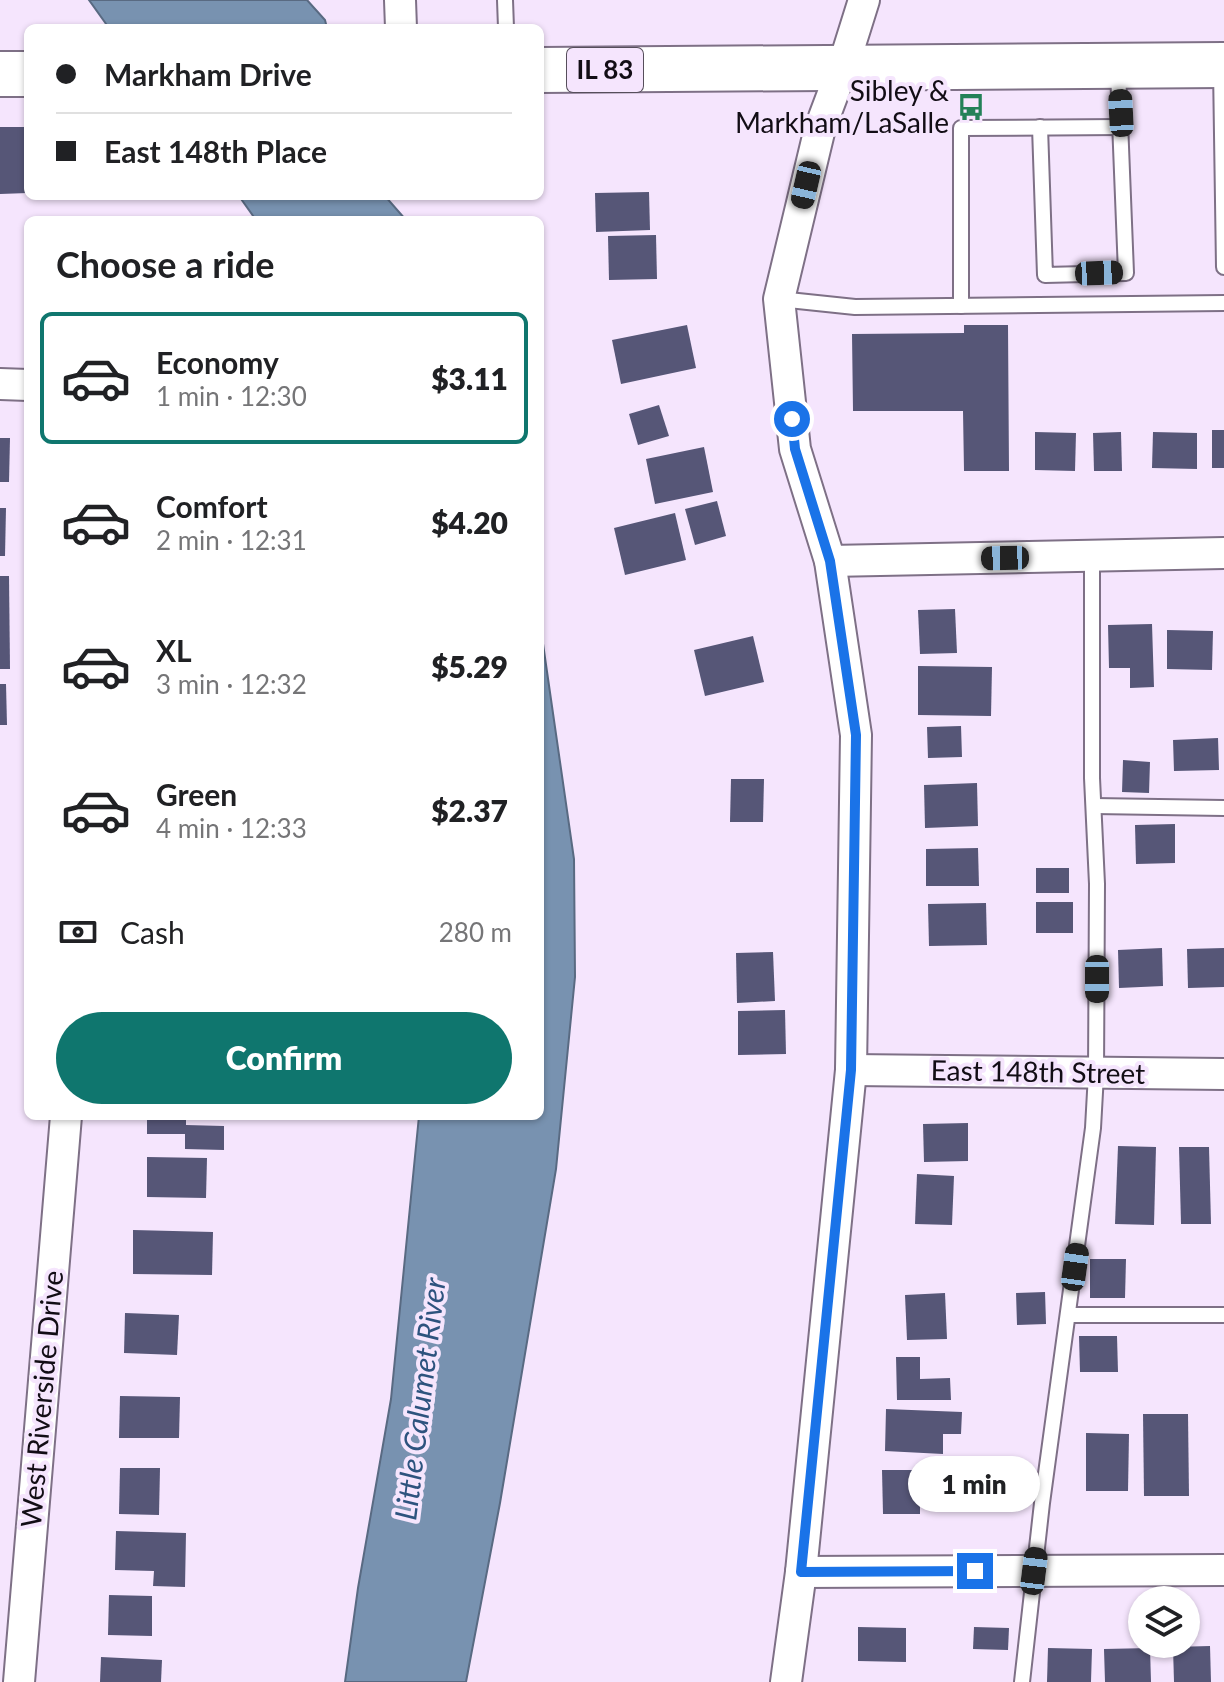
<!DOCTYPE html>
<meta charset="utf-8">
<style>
:root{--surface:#fff;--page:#f2f2f2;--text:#202124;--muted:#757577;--line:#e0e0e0;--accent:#0f766e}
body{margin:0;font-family:Lato,sans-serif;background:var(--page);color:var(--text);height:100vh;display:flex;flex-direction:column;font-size:30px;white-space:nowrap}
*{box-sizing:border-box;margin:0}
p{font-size:26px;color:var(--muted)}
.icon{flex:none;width:44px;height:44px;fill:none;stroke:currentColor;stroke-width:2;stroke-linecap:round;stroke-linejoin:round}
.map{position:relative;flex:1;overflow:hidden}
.panel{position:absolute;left:24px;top:216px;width:520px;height:904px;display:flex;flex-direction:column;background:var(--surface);border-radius:12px;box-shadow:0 2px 6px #0004}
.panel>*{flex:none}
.guide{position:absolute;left:24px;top:24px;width:520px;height:176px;border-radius:12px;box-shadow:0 2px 6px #0004;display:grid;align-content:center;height:176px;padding:0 32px;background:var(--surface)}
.controls{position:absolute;left:1128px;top:1586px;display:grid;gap:16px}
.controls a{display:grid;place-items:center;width:72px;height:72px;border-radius:50%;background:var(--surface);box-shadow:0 2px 6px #0004;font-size:40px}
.end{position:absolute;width:36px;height:36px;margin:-18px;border:10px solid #1a73e8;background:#fff;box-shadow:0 0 0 4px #fff}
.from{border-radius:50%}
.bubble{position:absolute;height:56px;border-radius:28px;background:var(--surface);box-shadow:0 2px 6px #0004;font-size:26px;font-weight:800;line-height:56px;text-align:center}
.car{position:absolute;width:24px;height:48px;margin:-24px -12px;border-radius:10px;box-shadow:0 0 6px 2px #0007;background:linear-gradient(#222 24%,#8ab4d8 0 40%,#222 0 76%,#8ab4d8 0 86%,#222 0)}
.guide b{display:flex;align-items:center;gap:28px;height:76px;font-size:30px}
.guide b+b{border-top:2px solid var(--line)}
.guide i{width:20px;height:20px;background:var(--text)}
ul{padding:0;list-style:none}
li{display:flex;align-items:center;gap:24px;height:132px;margin:0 16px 12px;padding:0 16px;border:4px solid transparent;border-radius:12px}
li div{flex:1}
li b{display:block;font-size:30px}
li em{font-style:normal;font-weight:800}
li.on{border-color:var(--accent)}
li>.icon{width:72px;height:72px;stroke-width:1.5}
h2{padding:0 32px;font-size:36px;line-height:96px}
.pay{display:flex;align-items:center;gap:20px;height:88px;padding:0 32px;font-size:30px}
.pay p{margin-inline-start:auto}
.button{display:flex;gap:16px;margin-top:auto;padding:16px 32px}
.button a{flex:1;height:92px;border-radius:48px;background:var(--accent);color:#fff;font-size:32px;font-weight:800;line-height:92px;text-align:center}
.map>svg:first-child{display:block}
.water{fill:#7892b0;stroke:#596a82;stroke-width:2}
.building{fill:#565677}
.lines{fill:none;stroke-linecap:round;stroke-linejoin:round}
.lane-casing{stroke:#7e7086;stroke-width:18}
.street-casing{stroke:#7e7086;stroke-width:34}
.primary-casing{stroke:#7e7086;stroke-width:48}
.lane{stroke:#fff;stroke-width:14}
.street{stroke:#fff;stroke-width:30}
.primary{stroke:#fff;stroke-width:44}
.route{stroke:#1a73e8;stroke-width:10}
.labels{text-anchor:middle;stroke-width:8;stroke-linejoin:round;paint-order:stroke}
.shield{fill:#f5e5fd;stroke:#564e5b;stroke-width:2}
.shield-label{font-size:26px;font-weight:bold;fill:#120d15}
.poi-label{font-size:28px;fill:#120d15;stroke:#f5e5fd;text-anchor:end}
.street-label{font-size:28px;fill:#120d15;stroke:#f5e5fd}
.water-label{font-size:30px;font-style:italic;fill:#2d537e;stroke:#f5e5fd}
</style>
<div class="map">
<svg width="1224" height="1682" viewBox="0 0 1224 1682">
<rect width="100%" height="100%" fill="#f5e5fd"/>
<g class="water">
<polygon points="89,0 307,0 325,20 327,28 109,28"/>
<polygon points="239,196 385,196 406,220 256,220"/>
<polygon points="540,623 574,859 575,977 556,1169 500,1503 466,1682 345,1682 358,1588 391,1399 419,1116 540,1116"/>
</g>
<g class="building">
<polygon points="0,127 28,127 28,193 0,194"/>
<polygon points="649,192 650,230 596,232 595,193"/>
<polygon points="656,235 657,279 609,280 608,236"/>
<polygon points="687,325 696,368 621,384 612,340"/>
<polygon points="964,325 1008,325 1009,471 964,471 963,411 853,411 852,334 964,333"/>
<polygon points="659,405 669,436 638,445 629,414"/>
<rect x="1212" y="430" width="12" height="38"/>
<polygon points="1035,432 1076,433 1075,471 1035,470"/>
<polygon points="1121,432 1122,471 1094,471 1093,433"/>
<polygon points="1153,432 1197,433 1197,469 1152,468"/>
<polygon points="0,438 10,438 9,482 0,482"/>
<polygon points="704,447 713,492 655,504 646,459"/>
<polygon points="717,501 726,536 695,545 685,509"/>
<polygon points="0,508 6,508 5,556 0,556"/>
<polygon points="675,513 686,560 625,575 614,528"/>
<polygon points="0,576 9,576 10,669 0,669"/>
<polygon points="955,609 957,653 920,654 918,610"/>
<polygon points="1152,624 1154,687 1130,688 1130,668 1109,668 1108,625"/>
<polygon points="1167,630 1213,631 1212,670 1167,669"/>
<polygon points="753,636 764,682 705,696 694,650"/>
<polygon points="918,666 992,667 991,716 918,715"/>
<polygon points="0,684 6,684 7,725 0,725"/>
<polygon points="961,726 962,757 928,758 927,727"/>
<polygon points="1218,738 1219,770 1174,771 1173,740"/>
<polygon points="1123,760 1150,762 1149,793 1122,792"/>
<polygon points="731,779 764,779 763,822 730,822"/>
<polygon points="977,783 978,826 925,828 924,785"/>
<polygon points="1175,824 1175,863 1136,864 1135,825"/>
<polygon points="978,848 979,886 926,886 926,849"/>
<rect x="1036" y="868" width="33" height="25"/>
<rect x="1036" y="902" width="37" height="31"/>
<polygon points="986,903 987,945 929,946 928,904"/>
<polygon points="1162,948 1163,986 1119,988 1118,950"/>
<polygon points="1224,948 1224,987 1188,988 1187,949"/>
<polygon points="773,952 775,1001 737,1003 736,953"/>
<polygon points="785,1010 786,1054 738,1055 738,1011"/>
<polygon points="147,1116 186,1116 186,1125 224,1126 224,1150 185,1149 185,1134 147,1134"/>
<polygon points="968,1123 968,1161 924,1162 923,1124"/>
<polygon points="1118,1146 1156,1147 1154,1225 1115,1224"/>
<polygon points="1179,1147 1209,1147 1211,1224 1181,1224"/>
<polygon points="147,1157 207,1158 206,1198 147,1197"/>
<polygon points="917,1174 954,1176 952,1225 915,1224"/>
<polygon points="133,1230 213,1232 212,1275 133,1274"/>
<polygon points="1090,1259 1126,1259 1125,1298 1090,1298"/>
<polygon points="1045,1292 1046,1324 1017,1325 1016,1293"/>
<polygon points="945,1293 947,1339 907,1340 905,1295"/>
<polygon points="125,1313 179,1315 177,1355 124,1353"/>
<polygon points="1079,1336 1117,1336 1118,1372 1080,1372"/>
<polygon points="896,1357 920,1357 920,1379 950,1378 951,1400 897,1400"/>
<polygon points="120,1396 180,1397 179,1438 119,1438"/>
<polygon points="886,1409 962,1412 961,1434 943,1434 943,1454 885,1451"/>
<polygon points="1143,1414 1188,1414 1189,1496 1144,1496"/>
<polygon points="1086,1433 1129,1434 1128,1491 1086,1491"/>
<polygon points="120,1468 160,1468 159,1515 119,1514"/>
<polygon points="882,1470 920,1470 920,1514 883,1514"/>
<polygon points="116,1531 186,1533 185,1587 153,1586 154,1571 115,1570"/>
<polygon points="109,1595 152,1596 152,1636 108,1635"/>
<polygon points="858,1627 906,1628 906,1662 858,1661"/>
<polygon points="974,1627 1009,1628 1008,1650 973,1649"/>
<polygon points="1210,1646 1211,1682 1174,1682 1173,1647"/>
<polygon points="1048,1648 1092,1649 1091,1682 1047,1682"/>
<polygon points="1150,1648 1151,1682 1105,1682 1104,1649"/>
<polygon points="101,1657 162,1660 161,1682 100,1682"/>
</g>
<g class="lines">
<g class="lane-casing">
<g id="lane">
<polyline points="505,0 506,28"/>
<polyline points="1221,68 1224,267"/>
<polyline points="1040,127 1045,275 1126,273 1118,71"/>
<polyline points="779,299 855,307 1224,303"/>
<polyline points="961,306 961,128 1121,127"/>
<polyline points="1094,806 1224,808"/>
<polyline points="1068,1315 1224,1315"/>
<polyline points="1022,1682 1042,1503 1093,1128 1096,1074 1097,884 1092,778 1092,556"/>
</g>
</g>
<g class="street-casing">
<g id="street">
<polyline points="400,0 401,28"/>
<polyline points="0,384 28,385"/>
<polyline points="830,561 1224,553"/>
<polyline points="851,1070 1224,1074"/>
<polyline points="801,1572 1224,1570"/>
<polyline points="19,1682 66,1116"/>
<polyline points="786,1682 801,1572 851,1070 856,735 830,561 795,449 779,299 820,128 843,67 864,0"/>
</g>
</g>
<g class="primary-casing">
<g id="primary">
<polyline points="540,70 1224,65"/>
<polyline points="0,74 28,74"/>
</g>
</g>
<use href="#lane" class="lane"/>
<use href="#street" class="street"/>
<use href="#primary" class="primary"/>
</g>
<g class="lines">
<polyline class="route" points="792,419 795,449 830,561 856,735 851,1070 801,1572 975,1571"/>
</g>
<defs>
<g id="bus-bare" transform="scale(2.16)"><path d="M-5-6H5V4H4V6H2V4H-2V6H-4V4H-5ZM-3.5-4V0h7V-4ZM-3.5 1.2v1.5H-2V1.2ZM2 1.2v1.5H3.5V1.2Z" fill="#238158" stroke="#f5e5fd" stroke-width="2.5" paint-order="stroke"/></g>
</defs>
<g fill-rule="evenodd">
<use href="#bus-bare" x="971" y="107"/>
</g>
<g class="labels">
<rect class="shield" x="567" y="48" width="76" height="44" rx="6"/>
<g class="shield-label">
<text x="605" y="79">IL 83</text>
</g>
<g class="poi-label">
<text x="949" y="101">Sibley &amp;<tspan x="949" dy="32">Markham/LaSalle</tspan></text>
</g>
<g class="street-label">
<text transform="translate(1038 1072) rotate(1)" y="10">East 148th Street</text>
<text transform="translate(42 1399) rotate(-85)" y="10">West Riverside Drive</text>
</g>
<g class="water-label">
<text transform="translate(421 1399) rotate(-83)" y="10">Little Calumet River</text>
</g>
</g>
</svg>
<div class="controls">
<a><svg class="icon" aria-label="layers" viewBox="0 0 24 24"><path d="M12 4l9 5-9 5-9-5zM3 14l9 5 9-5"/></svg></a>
</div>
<i class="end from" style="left:792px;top:419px"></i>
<i class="end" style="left:975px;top:1571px"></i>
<div class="bubble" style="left:908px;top:1456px;width:132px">1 min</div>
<i class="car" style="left:1121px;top:113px;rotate:357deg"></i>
<i class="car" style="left:806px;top:185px;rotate:193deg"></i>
<i class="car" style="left:1099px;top:273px;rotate:88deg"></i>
<i class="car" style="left:1005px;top:558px;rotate:269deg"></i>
<i class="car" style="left:1097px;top:979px;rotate:180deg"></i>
<i class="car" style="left:1075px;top:1267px;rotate:8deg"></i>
<i class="car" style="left:1034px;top:1571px;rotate:7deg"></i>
<div class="guide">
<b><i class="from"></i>Markham Drive</b>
<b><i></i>East 148th Place</b>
</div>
<section class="panel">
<h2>Choose a ride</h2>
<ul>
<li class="on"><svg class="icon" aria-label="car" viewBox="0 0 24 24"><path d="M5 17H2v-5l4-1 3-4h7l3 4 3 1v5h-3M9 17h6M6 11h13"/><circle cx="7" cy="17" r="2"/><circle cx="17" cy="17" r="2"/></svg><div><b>Economy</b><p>1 min · 12:30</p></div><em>$3.11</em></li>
<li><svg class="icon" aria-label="car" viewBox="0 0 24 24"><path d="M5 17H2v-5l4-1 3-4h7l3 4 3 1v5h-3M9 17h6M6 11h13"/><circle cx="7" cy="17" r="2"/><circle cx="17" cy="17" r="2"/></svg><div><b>Comfort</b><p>2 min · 12:31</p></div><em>$4.20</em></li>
<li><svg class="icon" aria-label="car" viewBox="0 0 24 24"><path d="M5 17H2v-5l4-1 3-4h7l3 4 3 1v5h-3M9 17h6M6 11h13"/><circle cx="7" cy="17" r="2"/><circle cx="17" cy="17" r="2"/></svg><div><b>XL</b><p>3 min · 12:32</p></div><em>$5.29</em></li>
<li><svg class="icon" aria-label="car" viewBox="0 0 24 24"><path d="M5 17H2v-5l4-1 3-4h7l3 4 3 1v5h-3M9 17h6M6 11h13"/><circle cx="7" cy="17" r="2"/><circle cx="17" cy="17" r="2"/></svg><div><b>Green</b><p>4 min · 12:33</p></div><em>$2.37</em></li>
</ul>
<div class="pay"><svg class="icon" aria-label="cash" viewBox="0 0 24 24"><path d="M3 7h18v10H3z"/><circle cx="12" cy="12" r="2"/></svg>Cash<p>280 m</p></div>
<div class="button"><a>Confirm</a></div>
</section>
</div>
